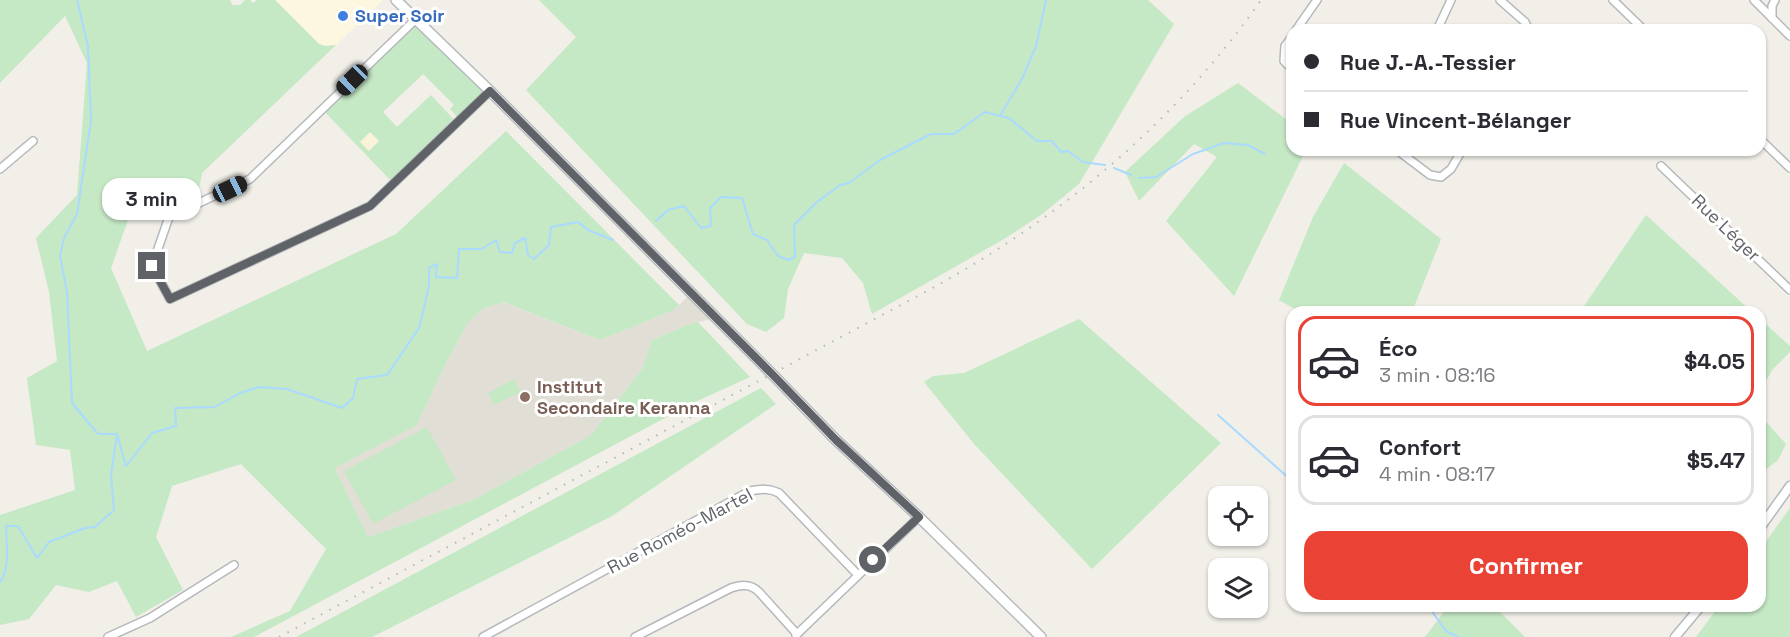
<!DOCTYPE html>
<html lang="fr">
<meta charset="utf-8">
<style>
:root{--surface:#fff;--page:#f2f2f3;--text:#2b2b33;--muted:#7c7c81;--line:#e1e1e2;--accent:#ea4335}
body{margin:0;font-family:"Space Grotesk",sans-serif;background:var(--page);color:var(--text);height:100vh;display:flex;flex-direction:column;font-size:22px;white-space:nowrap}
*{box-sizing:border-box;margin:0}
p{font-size:20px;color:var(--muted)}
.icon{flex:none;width:33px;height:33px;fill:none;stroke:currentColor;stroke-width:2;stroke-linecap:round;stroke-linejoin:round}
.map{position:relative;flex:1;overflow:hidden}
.panel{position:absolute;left:1286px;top:306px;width:480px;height:306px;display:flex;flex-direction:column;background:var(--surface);border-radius:18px;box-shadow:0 2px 4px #0004}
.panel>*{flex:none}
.guide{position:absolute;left:1286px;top:24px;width:480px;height:132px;border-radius:18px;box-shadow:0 2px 4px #0004;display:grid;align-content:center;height:132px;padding:0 18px;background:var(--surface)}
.controls{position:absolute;left:1208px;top:486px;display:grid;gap:12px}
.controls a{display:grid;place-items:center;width:60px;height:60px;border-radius:12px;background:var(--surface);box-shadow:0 2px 4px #0004;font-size:30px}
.end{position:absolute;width:27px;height:27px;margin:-14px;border:8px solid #5f6368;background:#fff;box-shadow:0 0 0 3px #fff}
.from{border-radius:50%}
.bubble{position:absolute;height:42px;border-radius:18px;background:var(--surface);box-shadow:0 2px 4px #0004;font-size:20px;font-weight:600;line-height:42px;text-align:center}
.car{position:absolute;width:18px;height:36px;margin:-18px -9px;border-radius:8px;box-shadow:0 0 4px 2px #0007;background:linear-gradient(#222 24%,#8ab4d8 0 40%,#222 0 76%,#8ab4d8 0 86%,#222 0)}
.guide b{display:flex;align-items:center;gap:21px;height:57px;font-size:22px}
.guide b+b{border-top:2px solid var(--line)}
.guide i{width:15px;height:15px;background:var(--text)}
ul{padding:10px 0 0;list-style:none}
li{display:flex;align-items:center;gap:18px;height:90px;margin:0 12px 9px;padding:0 6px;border:3px solid var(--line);border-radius:18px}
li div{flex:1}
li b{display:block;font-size:22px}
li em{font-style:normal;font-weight:600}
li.on{border-color:var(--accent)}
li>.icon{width:54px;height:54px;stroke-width:1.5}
.cta{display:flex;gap:12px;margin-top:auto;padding:12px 18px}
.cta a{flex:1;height:69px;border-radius:18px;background:var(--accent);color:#fff;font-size:24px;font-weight:600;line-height:69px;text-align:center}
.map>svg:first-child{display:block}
.commercial{fill:#fef7e0}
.education{fill:#e1ded6}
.green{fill:#c5e8c5}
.sand{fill:#fbf3d9}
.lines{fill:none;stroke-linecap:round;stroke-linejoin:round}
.stream{stroke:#aadaff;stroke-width:2}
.minor-casing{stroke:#b5b8bc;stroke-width:10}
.tertiary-casing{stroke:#b5b8bc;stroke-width:11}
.secondary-casing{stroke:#b6babf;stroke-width:12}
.minor{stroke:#fff;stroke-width:7}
.tertiary{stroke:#fff;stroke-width:8}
.secondary{stroke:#fff;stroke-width:9}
.rail{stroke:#b6b7b8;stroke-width:2;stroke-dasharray:1.5 8;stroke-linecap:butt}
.route{stroke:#5f6368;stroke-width:8}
.shop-dot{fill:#3f7fe0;stroke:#fff;stroke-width:2}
.education-dot{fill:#8d6e63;stroke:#fff;stroke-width:2}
.labels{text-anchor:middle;stroke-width:6;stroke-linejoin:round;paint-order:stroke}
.shop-label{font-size:18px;font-weight:bold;fill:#366cbe;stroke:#fff;text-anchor:start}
.street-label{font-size:18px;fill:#5f6368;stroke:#fff}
.education-label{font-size:18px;font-weight:bold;fill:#785e54;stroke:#fff;text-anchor:start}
</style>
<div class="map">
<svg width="1790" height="637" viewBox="0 0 1790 637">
<rect width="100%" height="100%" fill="#f1efe8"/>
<polygon class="commercial" points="275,0 383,0 336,45 325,46 319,44"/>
<polygon class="education" points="689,295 711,319 687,325 652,340 642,369 591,435 473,500 368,537 335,468 417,425 444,367 467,324 484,308 502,302 600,340 674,310"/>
<g class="green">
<polygon points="0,0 230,0 232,5 240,5 245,0 250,0 253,3 257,0 275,0 319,44 325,46 336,45 202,173 199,189 161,207 139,189 111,268 147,351 396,234 506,131 679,305 674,310 600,340 503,302 484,308 467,324 444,367 417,425 335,468 368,537 473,500 591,435 642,369 652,340 687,325 698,322 750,377 693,403 254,637 231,637 290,611 326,549 241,464 172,486 156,537 183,590 136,617 117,581 89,592 56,585 29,619 0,625 0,515 75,490 70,450 36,445 27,378 57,361 49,292 36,238 77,195 87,63 65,16 0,83"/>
<polygon points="539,0 1148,0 1174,24 1079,184 1041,215 1004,239 872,314 863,283 842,258 804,253 788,289 784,318 766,332 747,324 526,90 576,37"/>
<polygon points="416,19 490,91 460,120 450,109 454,105 423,74 383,112 397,127 431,95 457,123 394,184 322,109"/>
<polygon points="1238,83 1291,123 1292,150 1306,150 1234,296 1166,221 1217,157 1194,144 1139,201 1125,172 1184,117"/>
<polygon points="1344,163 1441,239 1412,312 1300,312 1279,300 1313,217"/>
<polygon points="1646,215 1752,312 1580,312"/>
<polygon points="1079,319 1221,443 1092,569 975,445 924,382 933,376 964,373"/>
<polygon points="1760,319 1790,346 1790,352 1773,369 1760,391"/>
<polygon points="514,379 521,392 494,405 488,393"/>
<polygon points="761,388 776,404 612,516 372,637 296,637"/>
<polygon points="1760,415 1786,444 1778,460 1760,474"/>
<polygon points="427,427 456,480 373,524 344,471"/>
<polygon points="1790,508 1790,637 1696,637 1719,606 1760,606 1760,550"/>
<polygon points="1448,606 1494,606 1525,637 1425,637"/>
</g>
<polygon class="sand" points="370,132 379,141 369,151 360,142"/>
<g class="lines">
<g class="stream">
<polyline points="77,0 88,46 91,121 77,214 64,238 60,256 67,292 72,403 98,434 115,434"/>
<polyline points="1000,116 1009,118 1037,141 1052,141 1061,152 1068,151 1083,162 1105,165"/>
<polyline points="1114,168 1131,175"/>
<polyline points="1139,178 1156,177 1193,154 1224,143 1248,145 1265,154"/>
<polyline points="656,221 668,210 684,206 701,228 711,226 710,208 721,197 742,198 753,234 767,240 778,256 789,260 795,257 794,225 817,202 840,185 849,183 880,160 931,134 954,134 985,112 1000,116 1023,77 1036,46 1046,0"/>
<polyline points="1218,415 1292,481"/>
<path d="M0,582C11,567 6,543 6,526H18L37,558L49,542L85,528L95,527L114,510L111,476L117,434L126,466L152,433L176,426L175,408L215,407L240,393L259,387L287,389L342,408L353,398L357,379L387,375L419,328L429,286V268L437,264L436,277L457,278L459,249H481L496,240L500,252L512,253L515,243L525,238L528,255L534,259L549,245L551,227L578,222L588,230L613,240"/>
<polyline points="1428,606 1446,631 1458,637"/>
</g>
<g class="minor-casing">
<g id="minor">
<polyline points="1500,0 1525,22 1529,30"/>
<polyline points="1613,0 1644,30"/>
<polyline points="1754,0 1790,36"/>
<polyline points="1772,18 1772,6 1775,0"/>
<polyline points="416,19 250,179 169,217 152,266 170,299 370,206 490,91"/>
<polyline points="1296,30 1317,0"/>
<polyline points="1437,30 1451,0"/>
<polyline points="1292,37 1285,46 1284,61 1292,69"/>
<polyline points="1760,139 1790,168"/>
<polyline points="1397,150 1430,175 1441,177 1451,169 1462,150"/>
<polyline points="1661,166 1790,290"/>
<polyline points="0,169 33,141"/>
<polyline points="796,635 919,517"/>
<polyline points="108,637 150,618 234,565"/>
<path d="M483,637L750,491C761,489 769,488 779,493L858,575"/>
<path d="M635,637L731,588C742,584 751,584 759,592L797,634"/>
</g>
</g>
<g class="tertiary-casing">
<g id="tertiary">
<polyline points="1760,528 1790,486"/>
<polyline points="1675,637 1701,606"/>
</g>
</g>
<g class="secondary-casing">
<polyline id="secondary" points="396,0 490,91 772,374 836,440 919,517 1041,637"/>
</g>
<use href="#minor" class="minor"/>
<use href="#tertiary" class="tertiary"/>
<use href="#secondary" class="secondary"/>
<path class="rail" d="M279,637L929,290C1060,218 1175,123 1261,0"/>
</g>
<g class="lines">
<polyline class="route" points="152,266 170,299 370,206 490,91 772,374 836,440 919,517 873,560"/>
</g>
<circle class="shop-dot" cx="343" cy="16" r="6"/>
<circle class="education-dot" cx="525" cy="397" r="6"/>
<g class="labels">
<g class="shop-label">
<text x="355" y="22">Super Soir</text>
</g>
<g class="street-label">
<text transform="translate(1726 228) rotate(44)" y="6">Rue Léger</text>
<text transform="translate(680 531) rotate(-28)" y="6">Rue Roméo-Martel</text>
</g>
<g class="education-label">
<text x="537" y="393">Institut<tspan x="537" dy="21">Secondaire Keranna</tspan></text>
</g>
</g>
</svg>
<div class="controls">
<a><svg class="icon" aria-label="locate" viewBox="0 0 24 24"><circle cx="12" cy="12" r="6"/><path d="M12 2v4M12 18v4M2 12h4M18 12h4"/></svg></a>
<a><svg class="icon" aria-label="layers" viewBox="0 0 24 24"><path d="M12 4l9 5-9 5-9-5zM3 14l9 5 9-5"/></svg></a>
</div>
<i class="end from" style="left:873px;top:560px"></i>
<i class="end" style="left:152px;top:266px"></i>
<div class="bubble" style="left:102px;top:178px;width:99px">3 min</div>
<i class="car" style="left:352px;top:80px;rotate:226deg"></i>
<i class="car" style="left:230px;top:189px;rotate:65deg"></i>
<div class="guide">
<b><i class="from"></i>Rue J.-A.-Tessier</b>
<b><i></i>Rue Vincent-Bélanger</b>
</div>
<section class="panel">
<ul>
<li class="on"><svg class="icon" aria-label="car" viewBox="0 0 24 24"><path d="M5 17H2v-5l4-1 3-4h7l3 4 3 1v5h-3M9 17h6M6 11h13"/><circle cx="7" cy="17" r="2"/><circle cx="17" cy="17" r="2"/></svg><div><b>Éco</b><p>3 min · 08:16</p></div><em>$4.05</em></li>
<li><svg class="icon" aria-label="car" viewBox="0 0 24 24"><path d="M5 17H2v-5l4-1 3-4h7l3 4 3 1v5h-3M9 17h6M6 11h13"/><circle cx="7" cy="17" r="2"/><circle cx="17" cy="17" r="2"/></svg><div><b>Confort</b><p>4 min · 08:17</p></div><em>$5.47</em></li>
</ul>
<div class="cta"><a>Confirmer</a></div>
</section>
</div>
